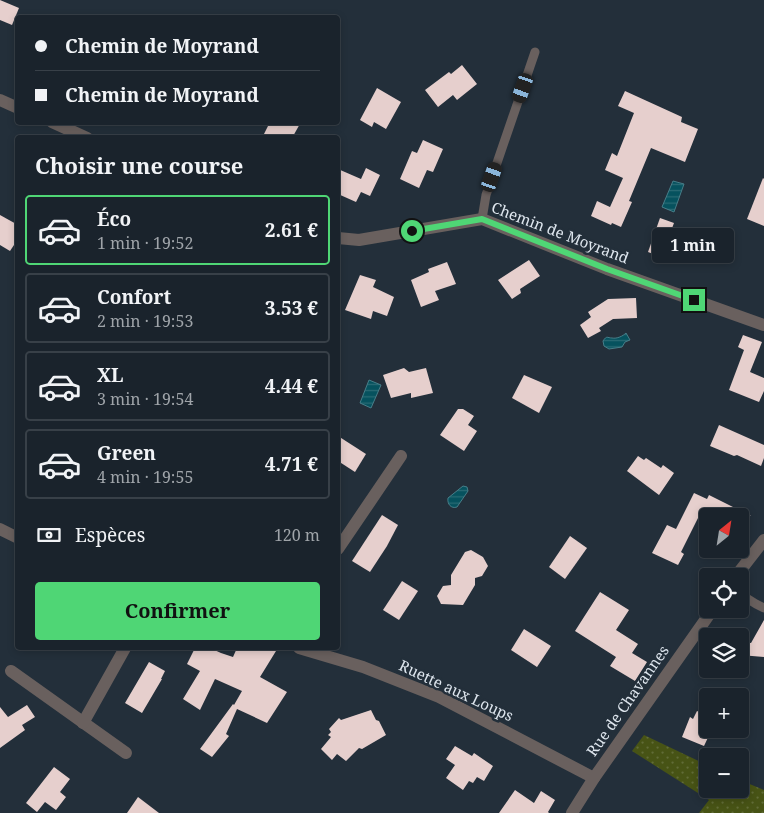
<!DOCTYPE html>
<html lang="fr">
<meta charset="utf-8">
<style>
:root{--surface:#1a232c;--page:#232b34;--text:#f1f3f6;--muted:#9fa4a9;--line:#384048;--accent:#4fd675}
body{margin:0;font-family:"Noto Serif",serif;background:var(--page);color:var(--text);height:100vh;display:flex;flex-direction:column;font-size:19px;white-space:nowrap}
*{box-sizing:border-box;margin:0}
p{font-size:16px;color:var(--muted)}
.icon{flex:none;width:28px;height:28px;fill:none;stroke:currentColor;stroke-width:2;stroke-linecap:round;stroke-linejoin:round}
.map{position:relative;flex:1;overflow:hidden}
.drawer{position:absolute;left:15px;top:135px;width:325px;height:515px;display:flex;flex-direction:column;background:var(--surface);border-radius:5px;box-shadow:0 2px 8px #0003,0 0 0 1px var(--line)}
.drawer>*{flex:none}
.guide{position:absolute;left:15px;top:15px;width:325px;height:110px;border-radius:5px;box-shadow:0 2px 8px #0003,0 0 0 1px var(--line);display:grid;align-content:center;height:110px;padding:0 20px;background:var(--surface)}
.needle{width:32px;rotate:30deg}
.fabs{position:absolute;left:699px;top:508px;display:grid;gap:10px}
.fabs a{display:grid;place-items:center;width:50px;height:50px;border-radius:5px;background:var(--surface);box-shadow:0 2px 8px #0003,0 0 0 1px var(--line);font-size:25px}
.end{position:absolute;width:22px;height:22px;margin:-11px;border:6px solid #4fd675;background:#111;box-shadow:0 0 0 2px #111}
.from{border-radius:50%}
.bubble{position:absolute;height:35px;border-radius:5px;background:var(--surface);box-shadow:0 2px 8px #0003,0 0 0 1px var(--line);font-size:16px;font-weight:700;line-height:35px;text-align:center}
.car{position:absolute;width:15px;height:30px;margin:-15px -8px;border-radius:6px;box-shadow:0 0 4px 1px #0007;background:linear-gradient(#222 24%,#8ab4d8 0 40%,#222 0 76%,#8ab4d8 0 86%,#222 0)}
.guide b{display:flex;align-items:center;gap:18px;height:48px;font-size:19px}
.guide b+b{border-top:1px solid var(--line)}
.guide i{width:12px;height:12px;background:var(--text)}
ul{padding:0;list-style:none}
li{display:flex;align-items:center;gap:15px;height:70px;margin:0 10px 8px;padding:0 10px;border:2px solid var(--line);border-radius:5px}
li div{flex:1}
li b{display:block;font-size:19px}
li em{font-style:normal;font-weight:700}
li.selected{border-color:var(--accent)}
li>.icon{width:45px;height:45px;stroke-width:1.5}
h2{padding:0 20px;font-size:22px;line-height:60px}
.pay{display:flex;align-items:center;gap:12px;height:55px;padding:0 20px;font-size:19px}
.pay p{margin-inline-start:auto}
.cta{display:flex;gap:10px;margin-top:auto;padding:10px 20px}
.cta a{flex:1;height:58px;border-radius:5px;background:var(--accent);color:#111;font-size:20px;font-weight:700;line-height:58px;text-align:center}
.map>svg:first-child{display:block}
.grass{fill:url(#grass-dots)}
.water{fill:url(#water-rules);stroke:#477e89}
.building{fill:#e6cfcd}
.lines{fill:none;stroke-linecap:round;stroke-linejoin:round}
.lane{stroke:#69605e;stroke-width:9}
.street{stroke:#69605e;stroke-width:12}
.route{stroke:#4fd675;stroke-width:6}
.labels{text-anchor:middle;stroke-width:5;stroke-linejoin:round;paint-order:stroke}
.street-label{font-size:15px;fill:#dee6ee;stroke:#232f3a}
</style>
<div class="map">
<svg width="764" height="813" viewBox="0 0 764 813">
<defs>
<pattern id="grass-dots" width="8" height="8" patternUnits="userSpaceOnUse" patternTransform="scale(1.25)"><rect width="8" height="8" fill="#475315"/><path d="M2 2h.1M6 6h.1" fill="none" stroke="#616c37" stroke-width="1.8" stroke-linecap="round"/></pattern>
<pattern id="water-rules" width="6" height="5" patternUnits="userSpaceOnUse" patternTransform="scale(1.25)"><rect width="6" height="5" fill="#06525e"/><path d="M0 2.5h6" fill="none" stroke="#2a6b75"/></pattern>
</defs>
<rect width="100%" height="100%" fill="#232f3a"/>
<polygon class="grass" points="644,735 707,765 708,789 740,789 740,780 764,790 764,813 699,813 709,800 632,751"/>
<g class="water">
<polygon points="673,181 684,184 674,212 662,207"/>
<path d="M626,333L630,340L625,342L622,347L609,349L604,346L603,341C607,335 607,338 612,338C617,339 623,336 626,333Z"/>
<polygon points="369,380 381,385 371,408 360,403"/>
<path d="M463,486L467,487L468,491L457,507C451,509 447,504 448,498Z"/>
</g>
<g class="building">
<polygon points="0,0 19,8 12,25 0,20"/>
<polygon points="462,65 477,84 457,100 453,95 438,107 425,90 449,72 451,74"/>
<polygon points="377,88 401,102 386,129 374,122 372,127 360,120"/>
<polygon points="625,91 682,117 681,122 698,129 685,162 651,148 629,201 632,202 621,227 612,223 611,225 591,216 597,201 610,207 623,178 605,170 612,153 617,156 634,113 618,106"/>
<polygon points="270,122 301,122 292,138 262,138"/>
<polygon points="423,140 443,149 433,172 427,170 419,188 400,179 412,151 417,153"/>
<polygon points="366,168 380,175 370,196 361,192 356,202 338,194 338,169 361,179"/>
<polygon points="763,178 764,179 764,226 747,219"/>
<polygon points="0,215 18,225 18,239 10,251 0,245"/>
<polygon points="660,218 674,223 661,257 648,252"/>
<polygon points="529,260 540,276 520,289 521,293 512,299 498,280"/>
<polygon points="447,262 456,284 435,291 439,300 421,307 411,280 429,272 428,269"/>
<polygon points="360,275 376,280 373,287 394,297 387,316 373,311 371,319 345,310"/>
<polygon points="636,298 637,318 613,319 599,328 601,331 588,338 580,325 591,317 588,312 608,299"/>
<polygon points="743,335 762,342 750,372 764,378 764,391 759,402 729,390 744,350 738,347"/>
<polygon points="404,368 409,372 426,368 433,393 411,398 411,393 391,398 383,375"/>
<polygon points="524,375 552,387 539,413 512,398"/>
<polygon points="458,409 463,409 474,416 468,425 477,431 464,451 440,435"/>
<polygon points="719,425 764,445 764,458 761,466 737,455 734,456 710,446"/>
<polygon points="338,436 366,454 355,472 338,461"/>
<polygon points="638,456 644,460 646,458 661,468 663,465 674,473 659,495 627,471"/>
<polygon points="694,493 707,499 709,495 751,516 708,516 708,521 699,516 681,552 684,554 678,565 652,553 667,525 676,529"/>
<polygon points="382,515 398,525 387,546 370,572 352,561"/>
<polygon points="570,536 587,548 565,579 549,567"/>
<polygon points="471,550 483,557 488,566 482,576 475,578 475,585 463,605 441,604 437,596 443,586 451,585 451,575 465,552"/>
<polygon points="402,581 418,591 399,620 383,610"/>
<polygon points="600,592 629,610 616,630 638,644 632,653 647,662 635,681 610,666 616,657 575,631"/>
<polygon points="764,620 764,657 740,655 740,642 751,643"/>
<polygon points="524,629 551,646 537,667 511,650"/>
<polygon points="195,648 210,648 221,653 233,657 237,648 257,648 276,651 260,677 287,692 267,723 237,709 226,734 229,736 212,757 200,749 233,704 234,705 242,691 215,679 200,710 183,699 200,671 187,664"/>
<polygon points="149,662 165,671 161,679 162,679 142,713 125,703"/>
<polygon points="27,705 35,717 22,725 25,730 0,748 0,707 8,717"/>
<polygon points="371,710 376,720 379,721 386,735 362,749 359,748 346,761 337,754 332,760 321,749 331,737 328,735 331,732 329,729 339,718 341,720"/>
<polygon points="697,711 708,716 708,729 712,729 704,746 682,737 690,717 693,719"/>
<polygon points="455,746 472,756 474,753 493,766 484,781 477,777 473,783 469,781 463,790 446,778 455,765 446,759"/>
<polygon points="54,767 70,779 60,792 66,797 56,810 45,802 37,812 26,803"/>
<polygon points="515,790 534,803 541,791 555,800 548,812 549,813 499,813"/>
<polygon points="138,797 159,813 127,813"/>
</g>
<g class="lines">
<g class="lane">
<polyline points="482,219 486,195 535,52"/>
<polyline points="740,594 756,604 764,608"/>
</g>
<g class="street">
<polyline points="0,100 18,108"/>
<polyline points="52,122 87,138"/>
<polyline points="338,238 359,240 482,219 607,269 764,325"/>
<polyline points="0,529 18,538"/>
<polyline points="338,549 401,456"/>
<polyline points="736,576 764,540"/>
<polyline points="299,648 363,667 439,697 594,778"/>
<polyline points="11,671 126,753"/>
<polyline points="83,723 125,648"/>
<polyline points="572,813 594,778 713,609"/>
</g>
</g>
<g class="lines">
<polyline class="route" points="412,231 482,219 607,269 694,300"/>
</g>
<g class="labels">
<g class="street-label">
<text transform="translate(560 233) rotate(21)" y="5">Chemin de Moyrand</text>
<text transform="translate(456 691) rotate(25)" y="5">Ruette aux Loups</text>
<text transform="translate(628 701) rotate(-55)" y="5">Rue de Chavannes</text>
</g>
</g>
</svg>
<div class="fabs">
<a><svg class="needle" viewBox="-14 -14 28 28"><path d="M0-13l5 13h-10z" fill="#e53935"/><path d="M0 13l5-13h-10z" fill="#9fa4a9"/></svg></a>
<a><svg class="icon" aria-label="locate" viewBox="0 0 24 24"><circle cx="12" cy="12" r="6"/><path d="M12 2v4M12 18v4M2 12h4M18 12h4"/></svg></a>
<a><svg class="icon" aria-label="layers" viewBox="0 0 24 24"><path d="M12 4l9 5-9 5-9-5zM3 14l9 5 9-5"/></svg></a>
<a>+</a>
<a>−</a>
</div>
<i class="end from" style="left:412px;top:231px"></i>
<i class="end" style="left:694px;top:300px"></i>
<div class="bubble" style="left:652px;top:228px;width:82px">1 min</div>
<i class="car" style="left:523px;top:88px;rotate:199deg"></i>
<i class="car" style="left:492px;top:177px;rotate:19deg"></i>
<div class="guide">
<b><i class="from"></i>Chemin de Moyrand</b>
<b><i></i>Chemin de Moyrand</b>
</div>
<section class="drawer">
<h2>Choisir une course</h2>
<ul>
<li class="selected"><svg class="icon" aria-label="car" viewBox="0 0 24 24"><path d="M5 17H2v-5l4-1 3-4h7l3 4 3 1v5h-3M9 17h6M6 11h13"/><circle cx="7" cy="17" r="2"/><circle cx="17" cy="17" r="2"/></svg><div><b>Éco</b><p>1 min · 19:52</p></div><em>2.61 €</em></li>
<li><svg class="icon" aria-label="car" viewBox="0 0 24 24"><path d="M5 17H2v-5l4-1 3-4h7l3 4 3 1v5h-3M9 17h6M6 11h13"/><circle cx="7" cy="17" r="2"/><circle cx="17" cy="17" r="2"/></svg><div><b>Confort</b><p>2 min · 19:53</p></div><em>3.53 €</em></li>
<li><svg class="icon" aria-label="car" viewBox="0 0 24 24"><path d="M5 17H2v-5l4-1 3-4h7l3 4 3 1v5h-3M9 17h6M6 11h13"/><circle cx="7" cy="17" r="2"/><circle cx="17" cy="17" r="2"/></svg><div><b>XL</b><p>3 min · 19:54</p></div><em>4.44 €</em></li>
<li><svg class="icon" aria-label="car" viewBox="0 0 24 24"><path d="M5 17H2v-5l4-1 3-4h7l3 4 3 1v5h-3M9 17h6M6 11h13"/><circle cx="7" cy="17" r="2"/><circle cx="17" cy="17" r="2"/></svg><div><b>Green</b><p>4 min · 19:55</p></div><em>4.71 €</em></li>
</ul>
<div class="pay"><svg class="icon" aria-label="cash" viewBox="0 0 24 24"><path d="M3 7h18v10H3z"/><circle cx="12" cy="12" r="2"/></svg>Espèces<p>120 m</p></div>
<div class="cta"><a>Confirmer</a></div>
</section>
</div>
